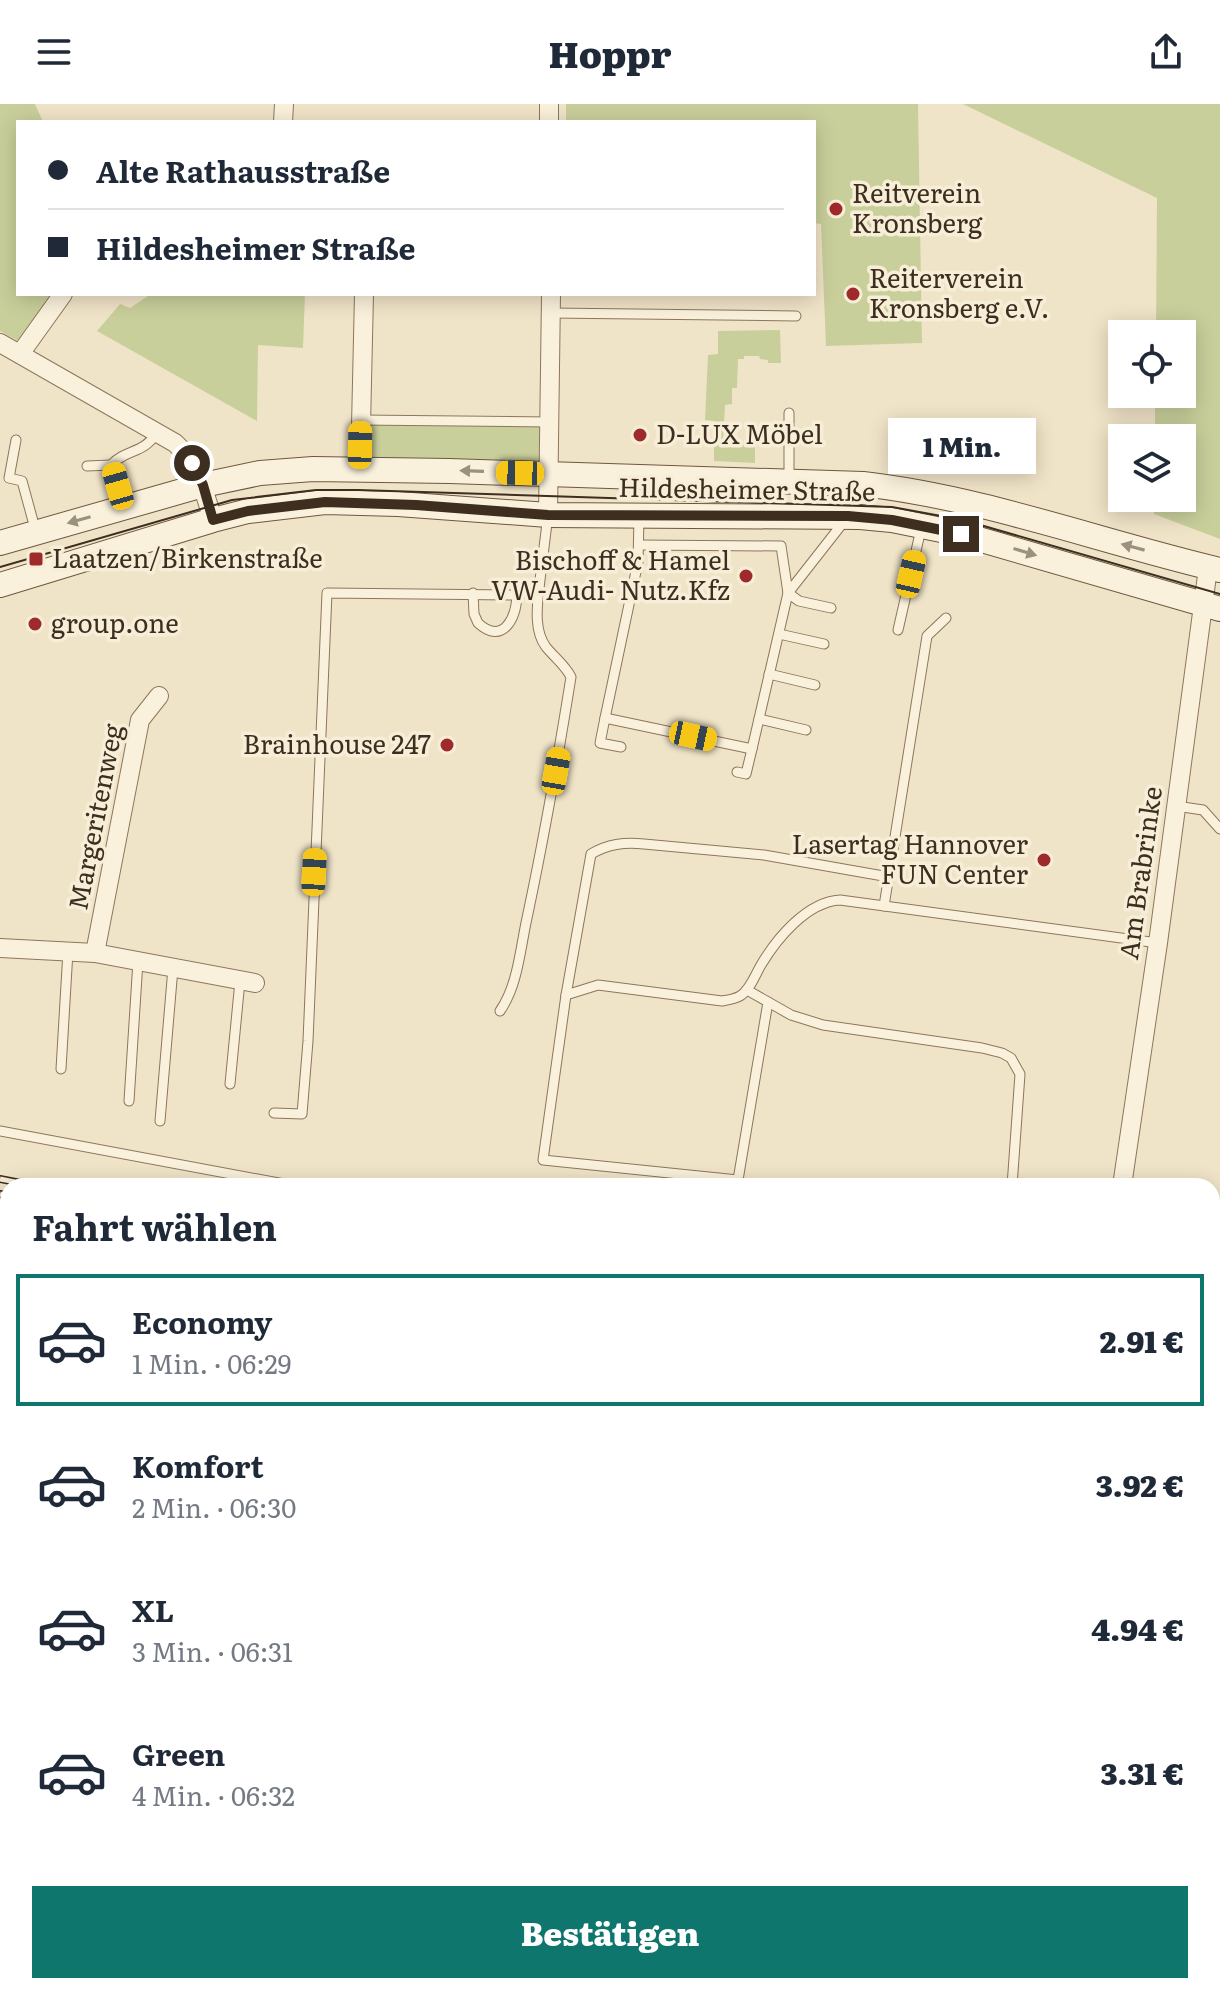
<!DOCTYPE html>
<html lang="de">
<meta charset="utf-8">
<style>
:root{--surface:#fff;--page:#f6f6f7;--text:#1f2937;--muted:#747a83;--line:#e0e1e3;--accent:#0f766e}
body{margin:0;font-family:Literata,serif;background:var(--page);color:var(--text);height:100vh;display:flex;flex-direction:column;font-size:30px;white-space:nowrap}
*{box-sizing:border-box;margin:0}
p{font-size:26px;color:var(--muted)}
.icon{flex:none;width:44px;height:44px;fill:none;stroke:currentColor;stroke-width:2;stroke-linecap:round;stroke-linejoin:round}
.map{position:relative;flex:1;overflow:hidden}
.sheet{position:absolute;left:0px;top:1074px;width:1220px;height:816px;display:flex;flex-direction:column;background:var(--surface);border-radius:24px 24px 0 0;box-shadow:0 4px 20px #0003}
.sheet>*{flex:none}
.top-card{position:absolute;left:16px;top:16px;width:800px;height:176px;border-radius:0px;box-shadow:0 4px 20px #0003;display:grid;align-content:center;height:176px;padding:0 32px;background:var(--surface)}
.controls{position:absolute;left:1108px;top:216px;display:grid;gap:16px}
.controls a{display:grid;place-items:center;width:88px;height:88px;border-radius:0px;background:var(--surface);box-shadow:0 4px 20px #0003;font-size:40px}
.end{position:absolute;width:36px;height:36px;margin:-18px;border:10px solid #3d2e20;background:#fff;box-shadow:0 0 0 4px #fff}
.from{border-radius:50%}
.bubble{position:absolute;height:56px;border-radius:0px;background:var(--surface);box-shadow:0 4px 20px #0003;font-size:26px;font-weight:800;line-height:56px;text-align:center}
.car{position:absolute;width:24px;height:48px;margin:-24px -12px;border-radius:10px;box-shadow:0 0 6px 2px #0007;background:linear-gradient(#f5c518 24%,#345 0 40%,#f5c518 0 76%,#345 0 86%,#f5c518 0)}
.top-card b{display:flex;align-items:center;gap:28px;height:76px;font-size:30px}
.top-card b+b{border-top:2px solid var(--line)}
.top-card i{width:20px;height:20px;background:var(--text)}
ul{padding:0;list-style:none}
li{display:flex;align-items:center;gap:24px;height:132px;margin:0 16px 12px;padding:0 16px;border:4px solid transparent;border-radius:0px}
li div{flex:1}
li b{display:block;font-size:30px}
li em{font-style:normal;font-weight:800}
li.selected{border-color:var(--accent)}
li>.icon{width:72px;height:72px;stroke-width:1.5}
h2{padding:0 32px;font-size:36px;line-height:96px}
.button{display:flex;gap:16px;margin-top:auto;padding:16px 32px}
.button a{flex:1;height:92px;border-radius:0px;background:var(--accent);color:#fff;font-size:32px;font-weight:800;line-height:92px;text-align:center}
header{display:flex;justify-content:space-between;align-items:center;height:104px;padding:0 32px;background:var(--surface);font-size:36px;font-weight:800}
.map>svg:first-child{display:block}
.green{fill:#c9cf9b}
.lines{fill:none;stroke-linecap:round;stroke-linejoin:round}
.lane-casing{stroke:#8d765c;stroke-width:11}
.street-casing{stroke:#8d765c;stroke-width:20}
.secondary-casing{stroke:#6f573f;stroke-width:26}
.lane{stroke:#faf1dc;stroke-width:9}
.street{stroke:#faf1dc;stroke-width:18}
.secondary{stroke:#faf1dc;stroke-width:24}
.tram{stroke:#3d2e20;stroke-width:2}
.rail-casing{stroke:#3d2e20;stroke-width:8}
.rail{stroke:#f7eed8;stroke-width:5;stroke-dasharray:15;stroke-linecap:butt}
.oneway{fill:#9c907e}
.route{stroke:#3d2e20;stroke-width:10}
.poi-dot{fill:#9e2a2b;stroke:#f7eed8;stroke-width:3}
.labels{text-anchor:middle;stroke-width:7;stroke-linejoin:round;paint-order:stroke}
.poi-label{font-size:26px;fill:#3d2e20;stroke:#f7eed8;text-anchor:start}
.street-label{font-size:26px;fill:#3d2e20;stroke:#f7eed8}
</style>
<header><svg class="icon" aria-label="menu" viewBox="0 0 24 24"><path d="M4 6h16M4 12h16M4 18h16"/></svg>Hoppr<svg class="icon" aria-label="share" viewBox="0 0 24 24"><path d="M12 15V3M7 8l5-5 5 5M5 13v7h14v-7"/></svg></header>
<div class="map">
<svg width="1220" height="1890" viewBox="0 0 1220 1890">
<rect width="100%" height="100%" fill="#f0e4c8"/>
<g class="green">
<polygon points="0,0 35,0 43,18 18,18 18,190 53,190 18,237 0,227"/>
<polygon points="566,0 918,0 922,239 826,242 821,120 814,119 814,18 566,18"/>
<polygon points="963,0 1220,0 1220,435 1154,410 1154,394 1182,394 1182,334 1155,334 1155,290 1182,290 1182,230 1156,230 1157,94"/>
<polygon points="151,190 305,190 303,244 258,241 257,317 97,227 120,200 130,204"/>
<polygon points="780,226 781,259 768,259 768,256 760,255 759,252 744,252 744,255 738,255 737,284 732,284 732,300 725,301 723,336 755,338 755,359 714,357 714,317 705,316 708,251 718,250 718,227"/>
<polygon points="369,319 548,321 546,365 370,362"/>
<polygon points="0,1520 8,1523 8,1574 0,1583"/>
</g>
<g class="lines">
<g class="lane-casing">
<g id="lane">
<polyline points="551,209 796,212"/>
<polyline points="789,309 789,377"/>
<polyline points="360,316 551,318"/>
<polyline points="16,336 9,374 22,377 36,428"/>
<path d="M111,361C127,344 142,351 157,329"/>
<polyline points="87,362 111,361 124,403"/>
<polyline points="639,413 638,458 605,614 752,645 788,489 846,415"/>
<polyline points="639,441 781,442 788,489 799,497 831,504"/>
<path d="M473,489L474,510L478,519C503,542 516,514 517,491"/>
<polyline points="898,526 921,425"/>
<polyline points="779,530 824,540"/>
<polyline points="769,570 815,581"/>
<polyline points="605,614 600,639 621,643"/>
<polyline points="759,615 806,626"/>
<polyline points="737,668 746,670 752,645"/>
<polyline points="1176,702 1203,706 1220,725"/>
<polyline points="884,802 927,532 946,514"/>
<polyline points="747,886 791,911 823,921 982,944 1002,949 1011,954 1020,970 1012,1082"/>
<path d="M566,891L598,881L722,897C728,896 735,895 740,892C750,886 755,871 761,861C777,834 807,798 840,796L1158,839"/>
<path d="M768,898L738,1076L543,1056L566,891L591,750C608,740 624,738 644,740L764,751L889,773"/>
<path d="M500,907C518,881 520,846 527,814C544,734 558,654 571,573C565,561 555,554 546,543C534,527 537,503 539,484"/>
<polyline points="61,965 68,847"/>
<polyline points="230,980 240,877"/>
<polyline points="129,997 138,857"/>
<polyline points="274,1009 302,1010 308,937 327,489 517,491 539,484 548,411"/>
<polyline points="160,1017 173,864"/>
<polyline points="0,1027 295,1082"/>
<polyline points="0,1249 8,1250"/>
<polyline points="0,1373 8,1374"/>
<polyline points="0,1758 8,1726"/>
<polyline points="0,1831 8,1837"/>
<polyline points="94,1882 96,1890"/>
<polyline points="490,1890 491,1882"/>
<polyline points="841,1890 843,1882"/>
<polyline points="1134,1890 1136,1882"/>
</g>
</g>
<g class="street-casing">
<g id="street">
<polyline points="283,18 284,0"/>
<polyline points="549,18 549,0"/>
<path d="M0,239L175,339C198,359 204,388 213,416"/>
<polyline points="20,250 63,190"/>
<polyline points="360,366 364,190"/>
<polyline points="548,411 551,190"/>
<polyline points="0,844 95,849 255,879"/>
<polyline points="95,849 140,616 159,592"/>
<polyline points="1122,1082 1158,839 1208,464"/>
<polyline points="1212,1173 1220,1172"/>
<polyline points="0,1175 8,1177"/>
<polyline points="540,1882 540,1890"/>
</g>
</g>
<g class="secondary-casing">
<g id="secondary">
<path d="M0,439L203,381L260,369L313,365L449,367L863,380C985,394 1101,438 1220,466"/>
<polyline points="0,481 213,416 248,407 325,398 398,400 548,411 860,413 892,416 961,430 1220,505"/>
</g>
</g>
<use href="#lane" class="lane"/>
<use href="#street" class="street"/>
<use href="#secondary" class="secondary"/>
<polyline class="tram" points="0,463 232,396 316,386 358,386 892,403 963,416 1220,490"/>
<g class="rail-casing">
<g id="rail">
<polyline points="0,1075 36,1082"/>
<polyline points="0,1090 8,1092"/>
<polyline points="0,1105 8,1106"/>
<polyline points="0,1132 8,1134"/>
<polyline points="1212,1278 1220,1279"/>
<polyline points="1212,1302 1220,1304"/>
<polyline points="1212,1315 1220,1316"/>
<polyline points="1212,1342 1220,1343"/>
</g>
</g>
<use href="#rail" class="rail"/>
</g>
<defs><path id="oneway-solid" d="M-6-.8H1V-3.2L6.5 0L1 3.2V.8H-6Z" transform="scale(2)"/></defs>
<g class="oneway">
<use href="#oneway-solid" transform="translate(472 367) rotate(-178)"/>
<use href="#oneway-solid" transform="translate(79 416) rotate(164)"/>
<use href="#oneway-solid" transform="translate(1133 443) rotate(-165)"/>
<use href="#oneway-solid" transform="translate(1025 448) rotate(17)"/>
</g>
<g class="lines">
<polyline class="route" points="192,359 203,381 213,416 248,407 325,398 416,401 548,411 848,412 892,416 961,430"/>
</g>
<g class="poi-dot">
<circle cx="836" cy="105" r="8"/>
<circle cx="853" cy="190" r="8"/>
<circle cx="640" cy="331" r="8"/>
<rect x="28" y="447" width="16" height="16" rx="4"/>
<circle cx="746" cy="472" r="8"/>
<circle cx="35" cy="520" r="8"/>
<circle cx="447" cy="641" r="8"/>
<circle cx="1044" cy="756" r="8"/>
</g>
<g class="labels">
<g class="poi-label">
<text x="852" y="99">Reitverein<tspan x="852" dy="30">Kronsberg</tspan></text>
<text x="869" y="184">Reiterverein<tspan x="869" dy="30">Kronsberg e.V.</tspan></text>
<text x="656" y="340">D-LUX Möbel</text>
<text x="52" y="464">Laatzen/Birkenstraße</text>
<text x="730" y="466" text-anchor="end">Bischoff &amp; Hamel<tspan x="730" dy="30">VW-Audi- Nutz.Kfz</tspan></text>
<text x="51" y="529">group.one</text>
<text x="431" y="650" text-anchor="end">Brainhouse 247</text>
<text x="1028" y="750" text-anchor="end">Lasertag Hannover<tspan x="1028" dy="30">FUN Center</tspan></text>
</g>
<g class="street-label">
<text transform="translate(747 386) rotate(1)" y="9">Hildesheimer Straße</text>
<text transform="translate(96 713) rotate(-79)" y="9">Margeritenweg</text>
<text transform="translate(1141 769) rotate(-82)" y="9">Am Brabrinke</text>
</g>
</g>
</svg>
<div class="controls">
<a><svg class="icon" aria-label="locate" viewBox="0 0 24 24"><circle cx="12" cy="12" r="6"/><path d="M12 2v4M12 18v4M2 12h4M18 12h4"/></svg></a>
<a><svg class="icon" aria-label="layers" viewBox="0 0 24 24"><path d="M12 4l9 5-9 5-9-5zM3 14l9 5 9-5"/></svg></a>
</div>
<i class="end from" style="left:192px;top:359px"></i>
<i class="end" style="left:961px;top:430px"></i>
<div class="bubble" style="left:888px;top:314px;width:148px">1 Min.</div>
<i class="car" style="left:360px;top:341px;rotate:1deg"></i>
<i class="car" style="left:520px;top:369px;rotate:271deg"></i>
<i class="car" style="left:118px;top:382px;rotate:344deg"></i>
<i class="car" style="left:911px;top:470px;rotate:13deg"></i>
<i class="car" style="left:693px;top:632px;rotate:102deg"></i>
<i class="car" style="left:556px;top:667px;rotate:10deg"></i>
<i class="car" style="left:314px;top:768px;rotate:3deg"></i>
<div class="top-card">
<b><i class="from"></i>Alte Rathausstraße</b>
<b><i></i>Hildesheimer Straße</b>
</div>
<section class="sheet">
<h2>Fahrt wählen</h2>
<ul>
<li class="selected"><svg class="icon" aria-label="car" viewBox="0 0 24 24"><path d="M5 17H2v-5l4-1 3-4h7l3 4 3 1v5h-3M9 17h6M6 11h13"/><circle cx="7" cy="17" r="2"/><circle cx="17" cy="17" r="2"/></svg><div><b>Economy</b><p>1 Min. · 06:29</p></div><em>2.91 €</em></li>
<li><svg class="icon" aria-label="car" viewBox="0 0 24 24"><path d="M5 17H2v-5l4-1 3-4h7l3 4 3 1v5h-3M9 17h6M6 11h13"/><circle cx="7" cy="17" r="2"/><circle cx="17" cy="17" r="2"/></svg><div><b>Komfort</b><p>2 Min. · 06:30</p></div><em>3.92 €</em></li>
<li><svg class="icon" aria-label="car" viewBox="0 0 24 24"><path d="M5 17H2v-5l4-1 3-4h7l3 4 3 1v5h-3M9 17h6M6 11h13"/><circle cx="7" cy="17" r="2"/><circle cx="17" cy="17" r="2"/></svg><div><b>XL</b><p>3 Min. · 06:31</p></div><em>4.94 €</em></li>
<li><svg class="icon" aria-label="car" viewBox="0 0 24 24"><path d="M5 17H2v-5l4-1 3-4h7l3 4 3 1v5h-3M9 17h6M6 11h13"/><circle cx="7" cy="17" r="2"/><circle cx="17" cy="17" r="2"/></svg><div><b>Green</b><p>4 Min. · 06:32</p></div><em>3.31 €</em></li>
</ul>
<div class="button"><a>Bestätigen</a></div>
</section>
</div>
